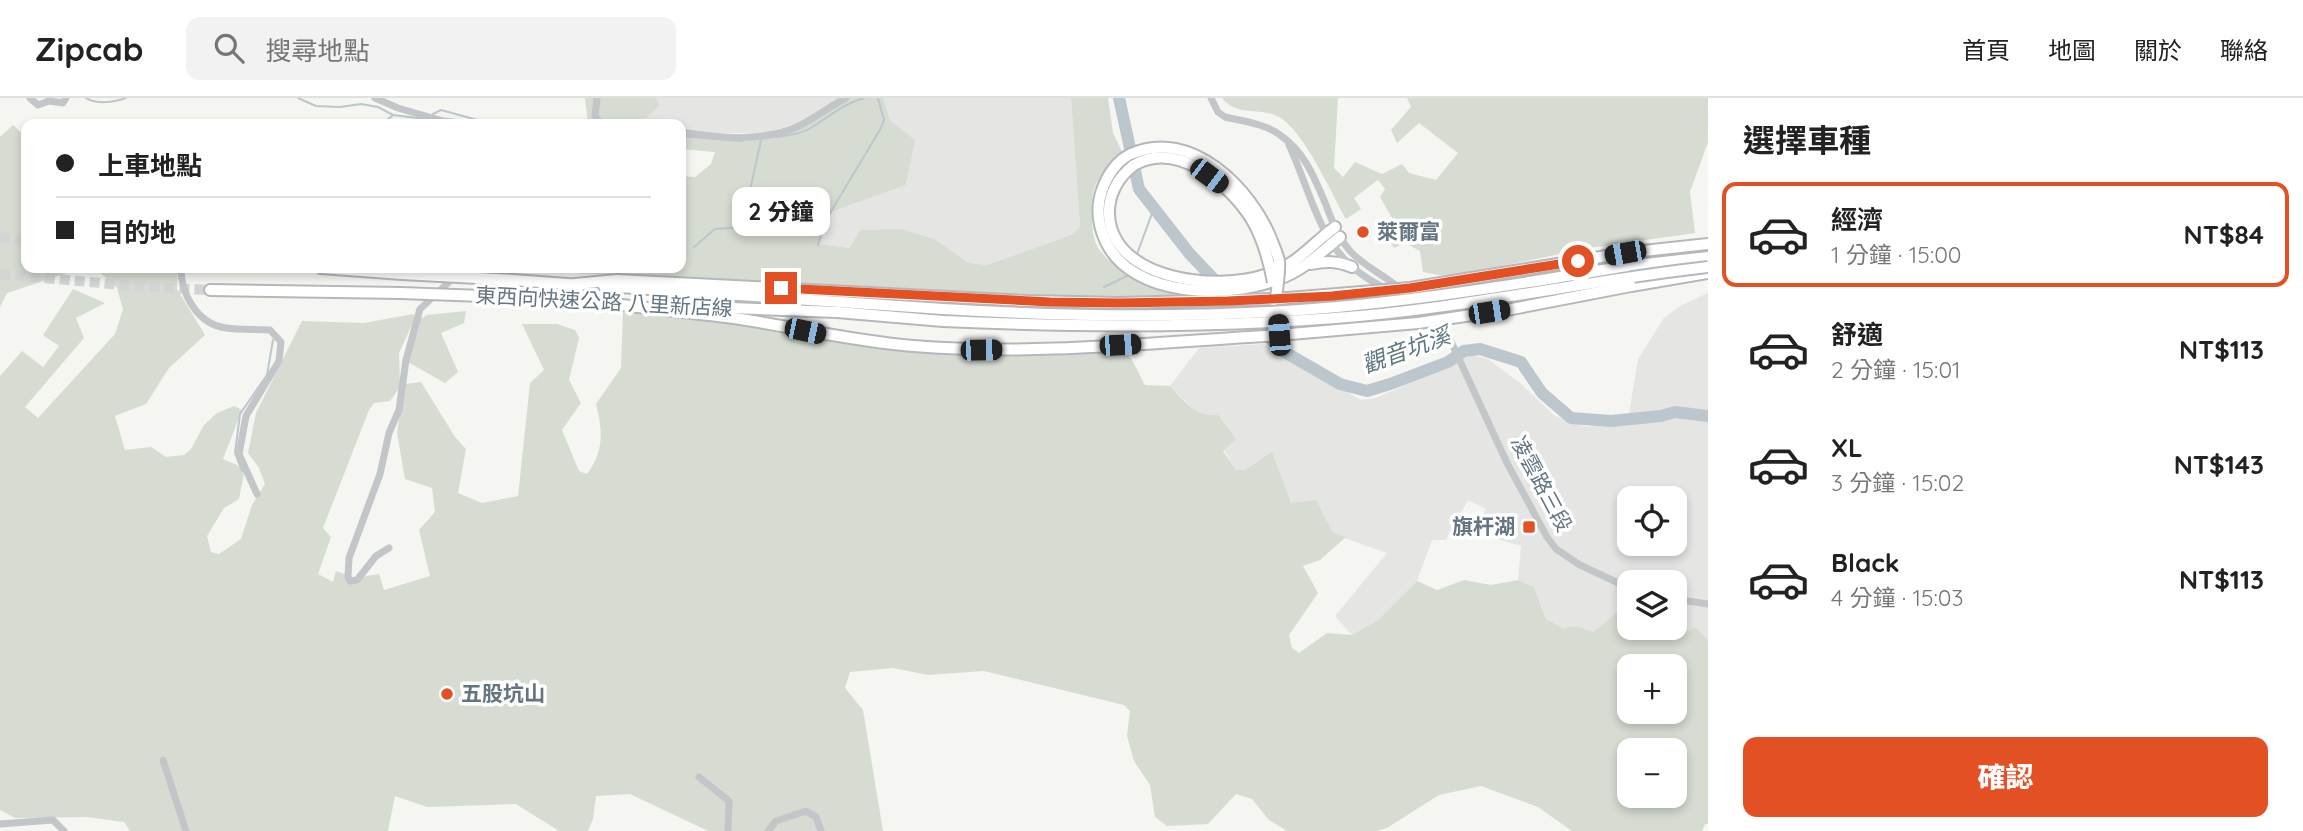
<!DOCTYPE html>
<html lang="zh-TW">
<meta charset="utf-8">
<style>
:root{--surface:#fff;--page:#f2f2f2;--text:#222;--muted:#767676;--line:#e0e0e0;--accent:#e35023}
body{margin:0;font-family:Quicksand,"Noto Sans TC",sans-serif;background:var(--page);color:var(--text);height:100vh;display:flex;flex-direction:column;font-size:26px;white-space:nowrap}
*{box-sizing:border-box;margin:0}
p{font-size:23px;color:var(--muted)}
.icon{flex:none;width:38px;height:38px;fill:none;stroke:currentColor;stroke-width:2;stroke-linecap:round;stroke-linejoin:round}
.map{position:relative;flex:1;overflow:hidden}
.details{display:flex;flex-direction:column;background:var(--surface);width:595px}
.details>*{flex:none}
.top-card{position:absolute;left:21px;top:21px;width:665px;height:154px;border-radius:14px;box-shadow:0 4px 10px #0003;display:grid;align-content:center;height:154px;padding:0 35px;background:var(--surface)}
.fabs{position:absolute;left:1617px;top:388px;display:grid;gap:14px}
.fabs a{display:grid;place-items:center;width:70px;height:70px;border-radius:14px;background:var(--surface);box-shadow:0 4px 10px #0003;font-size:35px}
.end{position:absolute;width:32px;height:32px;margin:-16px;border:9px solid #e35023;background:#fff;box-shadow:0 0 0 4px #fff}
.from{border-radius:50%}
.bubble{position:absolute;height:49px;border-radius:14px;background:var(--surface);box-shadow:0 4px 10px #0003;font-size:23px;font-weight:800;line-height:49px;text-align:center}
.car{position:absolute;width:21px;height:42px;margin:-21px -10px;border-radius:9px;box-shadow:0 0 5px 2px #0007;background:linear-gradient(#222 24%,#8ab4d8 0 40%,#222 0 76%,#8ab4d8 0 86%,#222 0)}
.top-card b{display:flex;align-items:center;gap:24px;height:66px;font-size:26px}
.top-card b+b{border-top:2px solid var(--line)}
.top-card i{width:18px;height:18px;background:var(--text)}
ul{padding:0;list-style:none}
li{display:flex;align-items:center;gap:21px;height:105px;margin:0 14px 10px;padding:0 21px;border:4px solid transparent;border-radius:14px}
li div{flex:1}
li b{display:block;font-size:26px}
li em{font-style:normal;font-weight:800}
li.on{border-color:var(--accent)}
li>.icon{width:63px;height:63px;stroke-width:1.5}
h2{padding:0 35px;font-size:32px;line-height:84px}
.button{display:flex;gap:14px;margin-top:auto;padding:14px 35px}
.button a{flex:1;height:80px;border-radius:14px;background:var(--accent);color:#fff;font-size:28px;font-weight:800;line-height:80px;text-align:center}
header{display:flex;align-items:center;gap:42px;box-sizing:border-box;height:98px;padding:0 35px;background:var(--surface);border-bottom:2px solid var(--line)}
header strong{font-size:33px}
nav{display:flex;gap:38px;margin-inline-start:auto;font-size:24px}
.search{width:490px;height:63px;background:var(--page);display:flex;align-items:center;gap:18px;box-sizing:border-box;padding:0 24px;border-radius:14px;color:var(--muted);font-size:26px}
main{display:flex;flex:1;min-height:0}
.map>svg:first-child{display:block}
.built{fill:#e5e6e4;fill-rule:evenodd}
.green{fill:#d6dcd2;fill-rule:evenodd}
.lines{fill:none;stroke-linecap:round;stroke-linejoin:round}
.stream{stroke:#bbc7cc;stroke-width:2}
.river{stroke:#bbc7cc;stroke-width:12}
.highway-tunnel{stroke:#d1d5d5;stroke-width:10;stroke-dasharray:10 5;stroke-linecap:butt}
.highway-casing{stroke:#b5b8bb;stroke-width:14}
.minor{stroke:#c2c6c9;stroke-width:7}
.highway{stroke:#fff;stroke-width:10}
.highway-bridge-casing{stroke:#b5b8bb;stroke-width:14;stroke-linecap:butt}
.highway-bridge{stroke:#fff;stroke-width:10}
.route{stroke:#e35023;stroke-width:9}
.poi-dot{fill:#e35023;stroke:#fff;stroke-width:2.5}
.labels{text-anchor:middle;stroke-width:7;stroke-linejoin:round;paint-order:stroke}
.poi-label{font-size:21px;font-weight:bold;fill:#647582;stroke:#fff;text-anchor:start}
.street-label{font-size:21px;fill:#647582;stroke:#fff}
.water-label{font-size:23px;font-style:italic;fill:#5f777f;stroke:#fff}
</style>
<header>
<strong>Zipcab</strong>
<div class="search"><svg class="icon" aria-label="search" viewBox="0 0 24 24"><circle cx="10" cy="10" r="6"/><path d="M15 15l6 6"/></svg>搜尋地點</div>
<nav><a>首頁</a><a>地圖</a><a>關於</a><a>聯絡</a></nav>
</header>
<main>
<div class="map">
<svg width="1708" height="733" viewBox="0 0 1708 733">
<rect width="100%" height="100%" fill="#f5f5f1"/>
<g class="built">
<polygon points="656,0 843,0 802,24 765,35 701,35 681,31 681,26 641,24 660,7"/>
<polygon points="883,0 1071,0 1080,129 1071,137 987,167 969,166 934,141 850,150 819,146 831,114 906,87 914,42 890,22"/>
<path d="M1708,195V542L1696,529L1672,540L1660,530H1675V485H1629V512L1618,514L1593,534L1577,528L1563,530L1546,521L1534,489L1518,482L1521,448L1476,435L1486,411L1468,402L1446,442H1432L1417,483L1378,522L1352,537L1335,518L1387,455L1333,436L1244,372H1236L1203,318L1196,314L1170,288L1199,250L1264,246L1361,302L1376,300L1472,257L1488,261L1520,285L1555,318L1587,329L1628,322L1638,261L1664,220L1680,208ZM1629,401H1675V446H1629Z"/>
</g>
<g class="green">
<polygon points="585,0 656,0 660,7 642,24 653,26 588,26"/>
<path d="M843,0H883L890,22L915,42L906,87L831,114L819,146L850,150L860,132L901,131L934,141L969,165L987,167L1071,137L1080,129L1071,0H1108L1113,35L1123,56C1101,76 1091,83 1092,114C1092,128 1092,144 1102,155C1118,175 1160,188 1183,198V204L967,197L827,186L482,171L681,170V78L695,79L711,66L715,54L681,51V31C719,38 763,39 800,25C815,19 829,8 843,0Z"/>
<path d="M1222,0H1338L1334,70L1343,79L1355,64L1382,76L1402,66L1409,75L1436,82L1458,55L1419,25L1397,45L1391,32L1411,9L1407,0H1708V44L1690,94L1695,135L1589,150L1449,179L1423,174L1420,153L1405,145L1394,150L1382,132L1392,120L1380,99L1385,91L1378,82L1354,100L1361,111L1346,121C1331,95 1303,30 1277,18C1257,9 1238,19 1222,0Z"/>
<polygon points="13,27 26,39 26,170 82,170 7,195 0,209 0,39"/>
<path d="M95,170H178L177,191L205,237L169,270L146,306L115,318L125,352L151,349L166,359L184,357L191,351L204,327L217,315L234,308L242,312L223,361L239,368L244,375L239,401L224,410L207,438L211,454L219,456L241,441L252,407L265,386L259,370L248,355L256,315L302,223L364,225L413,216L415,220L399,255L400,289L390,303L374,305L369,312L323,430L331,439L318,476L333,484L336,473L355,480L379,476L384,492L430,478L419,432L435,414L432,390L405,381L397,335L405,286L421,284L455,339L466,351L458,395L482,405L518,398L530,285L544,272L522,226H557L575,232L579,240L569,282L581,305L562,332L579,373L587,376C604,354 603,333 596,306L621,270L623,212L970,257L1115,251L1131,260L1145,287L1170,288C1186,304 1194,319 1218,317L1236,341L1223,353L1236,372H1245L1272,354L1291,405L1316,402L1333,435L1346,439L1320,462L1303,468L1318,495L1289,537L1292,550L1299,555L1327,535L1352,537L1378,522L1417,483L1437,492L1464,482L1491,487L1518,482L1534,489L1546,521L1563,530L1577,528L1593,534L1618,514L1629,512V530H1660L1672,540L1696,529L1708,542V726H1705L1702,733H1572L1538,709L1481,688L1439,697L1387,730L1377,733H1287L1269,722L1252,701L1236,696L1208,726L1167,728L1155,719L1150,687L1134,663L1127,638L1130,613L1124,607L984,573L928,577L893,570L850,574L845,590L863,612L883,733H708L630,696L596,698L593,721L588,733H559L516,706L427,709L395,698L388,733H130L124,724L87,719L15,720L0,712V278L22,253L43,269L59,248L43,237L73,191L105,205L76,220L84,240L25,309L38,320L115,236L123,211L117,190ZM1629,569H1675V614H1629ZM1629,653H1675V698H1629Z"/>
<polygon points="466,213 464,225 441,235 458,274 445,285 408,264 419,222 427,217"/>
</g>
<g class="lines">
<g class="stream">
<path d="M86,0C99,7 113,4 126,0"/>
<polyline points="298,0 316,8 340,9 361,6 378,9 393,17 426,21"/>
<polyline points="433,16 441,12 492,26"/>
<polyline points="382,26 392,18"/>
<polyline points="526,26 542,24 547,26"/>
<polyline points="592,26 593,26"/>
<polyline points="681,38 742,43"/>
<path d="M776,39C786,38 800,36 809,31C828,20 842,6 864,0"/>
<polyline points="818,147 824,127 833,110 881,30 884,22 878,0"/>
<polyline points="694,149 715,131 742,129 761,42"/>
<polyline points="1137,156 1154,110"/>
<polyline points="1104,189 1129,177 1130,174"/>
<polyline points="242,373 235,355 240,316 267,277 273,242"/>
</g>
<polyline class="river" points="1119,0 1139,91 1189,155 1281,252 1340,286 1367,293 1390,286 1448,264 1464,253 1480,251 1521,264 1542,295 1571,320 1611,323 1661,318 1675,314 1708,318"/>
<g class="highway-tunnel">
<polyline points="0,139 26,143"/>
<polyline points="0,176 133,188 210,192"/>
</g>
<g class="highway-casing">
<g id="highway">
<path d="M1131,56C1117,62 1107,78 1102,92C1096,109 1098,127 1106,144C1133,200 1228,201 1279,181C1304,172 1320,155 1340,139"/>
<path d="M1134,67C1118,79 1108,97 1109,117C1113,183 1217,193 1265,177C1300,165 1308,149 1335,129"/>
<polyline points="1625,155 1708,146"/>
<path d="M1311,166C1326,163 1337,163 1352,169"/>
<polyline points="1627,168 1708,159"/>
<polyline points="321,170 402,176"/>
<polyline points="513,182 581,187"/>
<path d="M575,186L617,182L1028,203L1119,205L1276,201L1279,237C1157,244 1034,258 913,248C852,243 794,229 734,220C688,214 642,210 597,204"/>
<polyline points="604,188 943,211"/>
<polyline points="1631,188 1708,175"/>
<polyline points="210,192 401,195"/>
<polyline points="512,199 604,204"/>
<polyline points="679,208 837,214 943,223"/>
</g>
</g>
<g class="minor">
<polyline points="30,0 38,7 49,3 63,5 66,0"/>
<polyline points="375,0 398,10 443,23 471,26"/>
<polyline points="597,0 595,17 600,26"/>
<path d="M1211,0L1218,14L1225,19C1242,23 1266,26 1280,37C1305,54 1315,81 1326,107C1332,124 1339,141 1351,154C1363,167 1380,175 1394,186C1414,200 1432,218 1448,237L1507,365L1547,439L1556,451L1580,467L1629,490"/>
<path d="M681,34C718,40 764,45 799,28C815,20 830,8 846,0"/>
<path d="M1289,47C1308,87 1317,136 1350,167C1366,182 1387,191 1406,202"/>
<path d="M181,170C181,196 197,226 226,230C241,232 255,231 270,232L281,244L279,263L246,318L239,356L257,396"/>
<polyline points="389,450 376,458 357,482 350,483 348,479 349,460 380,376 389,335 399,312 406,262 420,211 464,170"/>
<polyline points="1675,501 1708,506"/>
<polyline points="163,662 186,733"/>
<polyline points="699,679 729,703 728,733"/>
<polyline points="0,726 53,722 64,733"/>
<polyline points="768,733 776,723 806,713 816,719 821,733"/>
</g>
<use href="#highway" class="highway"/>
<g class="highway-bridge-casing">
<g id="highway-bridge">
<path d="M1131,56C1191,29 1252,91 1272,143C1274,149 1278,157 1279,163C1280,175 1277,189 1276,201"/>
<path d="M1134,67C1177,42 1230,86 1252,122C1263,141 1269,163 1273,184"/>
<polyline points="402,176 513,182"/>
<polyline points="401,195 512,199"/>
<polyline points="1276,201 1410,190 1625,155"/>
<path d="M943,211C1074,219 1206,221 1337,209C1435,200 1531,184 1627,168"/>
<path d="M943,223C1073,229 1204,230 1335,220C1460,211 1583,183 1708,169"/>
<polyline points="1279,237 1418,225 1512,211 1631,188"/>
</g>
</g>
<use href="#highway-bridge" class="highway-bridge"/>
</g>
<g class="lines">
<polyline class="route" points="781,190 1050,204 1119,205 1228,203 1332,198 1410,190 1578,163"/>
</g>
<g class="poi-dot">
<circle cx="1363" cy="134" r="7"/>
<rect x="1522" y="422" width="14" height="14" rx="3.5"/>
<circle cx="447" cy="596" r="7"/>
</g>
<g class="labels">
<g class="poi-label">
<text x="1377" y="141">萊爾富</text>
<text x="1515" y="436" text-anchor="end">旗杆湖</text>
<text x="461" y="603">五股坑山</text>
</g>
<g class="street-label">
<text transform="translate(604 204) rotate(3)" y="7">東西向快速公路 八里新店線</text>
<text transform="translate(1541 386) rotate(62)" y="7">凌雲路三段</text>
</g>
<g class="water-label">
<text transform="translate(1406 252) rotate(-20)" y="8">觀音坑溪</text>
</g>
</g>
</svg>
<div class="fabs">
<a><svg class="icon" aria-label="locate" viewBox="0 0 24 24"><circle cx="12" cy="12" r="6"/><path d="M12 2v4M12 18v4M2 12h4M18 12h4"/></svg></a>
<a><svg class="icon" aria-label="layers" viewBox="0 0 24 24"><path d="M12 4l9 5-9 5-9-5zM3 14l9 5 9-5"/></svg></a>
<a>+</a>
<a>−</a>
</div>
<i class="end from" style="left:1578px;top:163px"></i>
<i class="end" style="left:781px;top:190px"></i>
<div class="bubble" style="left:732px;top:89px;width:98px">2 分鐘</div>
<i class="car" style="left:1209px;top:78px;rotate:127deg"></i>
<i class="car" style="left:1625px;top:155px;rotate:260deg"></i>
<i class="car" style="left:1489px;top:214px;rotate:81deg"></i>
<i class="car" style="left:805px;top:233px;rotate:102deg"></i>
<i class="car" style="left:1279px;top:237px;rotate:356deg"></i>
<i class="car" style="left:1120px;top:247px;rotate:87deg"></i>
<i class="car" style="left:981px;top:252px;rotate:89deg"></i>
<div class="top-card">
<b><i class="from"></i>上車地點</b>
<b><i></i>目的地</b>
</div>
</div>
<section class="details">
<h2>選擇車種</h2>
<ul>
<li class="on"><svg class="icon" aria-label="car" viewBox="0 0 24 24"><path d="M5 17H2v-5l4-1 3-4h7l3 4 3 1v5h-3M9 17h6M6 11h13"/><circle cx="7" cy="17" r="2"/><circle cx="17" cy="17" r="2"/></svg><div><b>經濟</b><p>1 分鐘 · 15:00</p></div><em>NT$84</em></li>
<li><svg class="icon" aria-label="car" viewBox="0 0 24 24"><path d="M5 17H2v-5l4-1 3-4h7l3 4 3 1v5h-3M9 17h6M6 11h13"/><circle cx="7" cy="17" r="2"/><circle cx="17" cy="17" r="2"/></svg><div><b>舒適</b><p>2 分鐘 · 15:01</p></div><em>NT$113</em></li>
<li><svg class="icon" aria-label="car" viewBox="0 0 24 24"><path d="M5 17H2v-5l4-1 3-4h7l3 4 3 1v5h-3M9 17h6M6 11h13"/><circle cx="7" cy="17" r="2"/><circle cx="17" cy="17" r="2"/></svg><div><b>XL</b><p>3 分鐘 · 15:02</p></div><em>NT$143</em></li>
<li><svg class="icon" aria-label="car" viewBox="0 0 24 24"><path d="M5 17H2v-5l4-1 3-4h7l3 4 3 1v5h-3M9 17h6M6 11h13"/><circle cx="7" cy="17" r="2"/><circle cx="17" cy="17" r="2"/></svg><div><b>Black</b><p>4 分鐘 · 15:03</p></div><em>NT$113</em></li>
</ul>
<div class="button"><a>確認</a></div>
</section>
</main>
